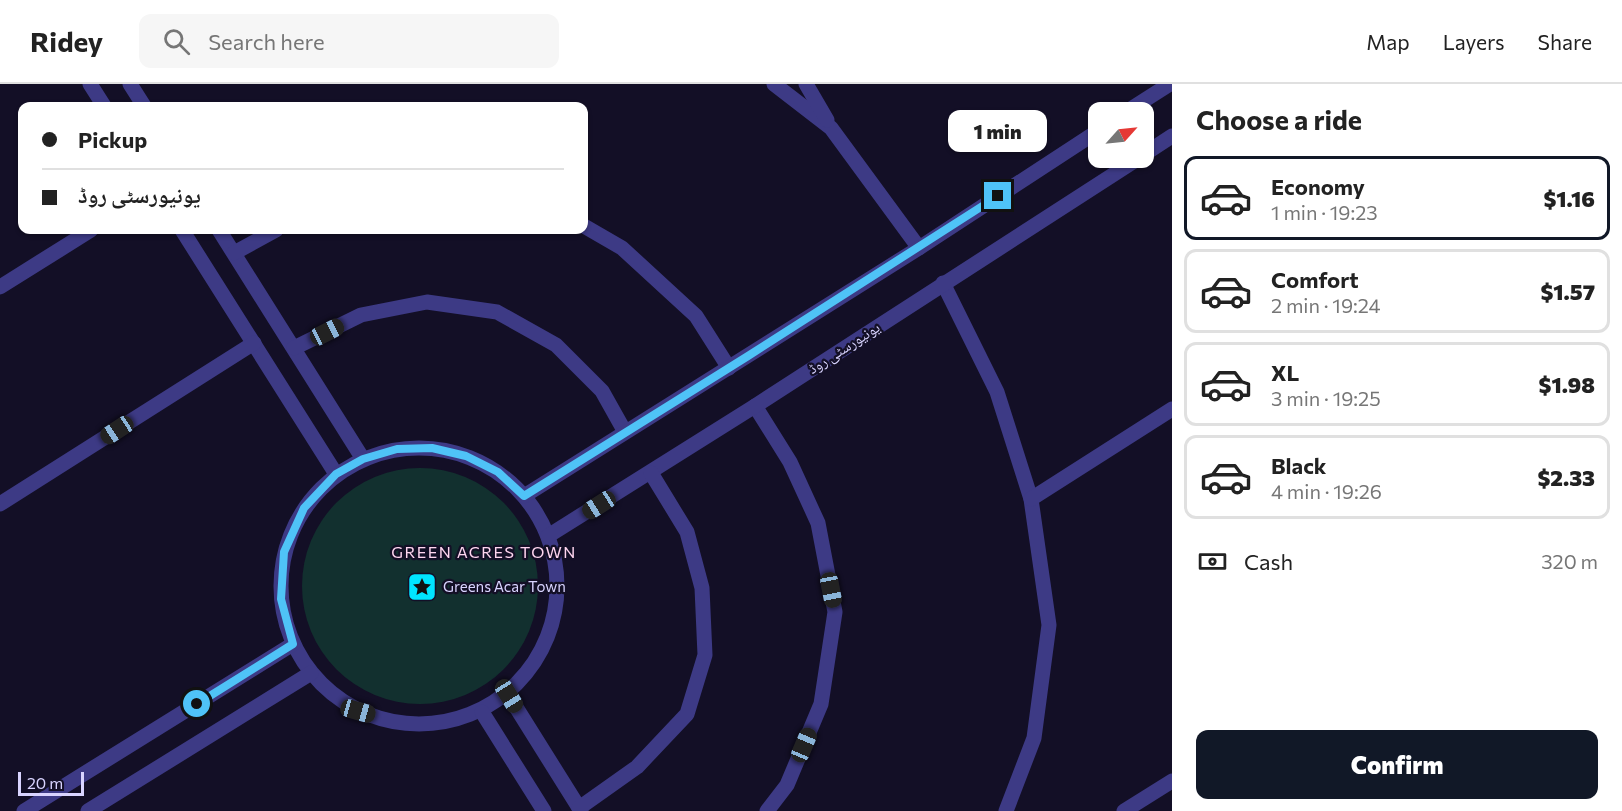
<!DOCTYPE html>
<meta charset="utf-8">
<style>
:root{--surface:#fff;--page:#f6f6f6;--text:#222;--muted:#767676;--line:#e0e0e0;--accent:#111827}
body{margin:0;font-family:Commissioner,"Noto Naskh Arabic",sans-serif;background:var(--page);color:var(--text);height:100vh;display:flex;flex-direction:column;font-size:22px;white-space:nowrap}
*{box-sizing:border-box;margin:0}
p{font-size:20px;color:var(--muted)}
.icon{flex:none;width:33px;height:33px;fill:none;stroke:currentColor;stroke-width:2;stroke-linecap:round;stroke-linejoin:round}
.map{position:relative;flex:1;overflow:hidden}
.drawer{display:flex;flex-direction:column;background:var(--surface);width:450px}
.drawer>*{flex:none}
.top-card{position:absolute;left:18px;top:18px;width:570px;height:132px;border-radius:12px;box-shadow:0 2px 4px #0004;display:grid;align-content:center;height:132px;padding:0 24px;background:var(--surface)}
.needle{width:39px;rotate:63deg}
.buttons{position:absolute;left:1088px;top:18px;display:grid;gap:12px}
.buttons a{display:grid;place-items:center;width:66px;height:66px;border-radius:12px;background:var(--surface);box-shadow:0 2px 4px #0004;font-size:30px}
.scale{position:absolute;left:18px;bottom:15px;width:66px;box-sizing:border-box;padding-left:6px;border:3px solid #d9d4ff;border-top:0;font-size:16px;line-height:21px;white-space:nowrap;color:#d9d4ff;-webkit-text-stroke:4px #130f26;paint-order:stroke}
.end{position:absolute;width:27px;height:27px;margin:-14px;border:8px solid #4fc3f7;background:#111;box-shadow:0 0 0 3px #111}
.from{border-radius:50%}
.bubble{position:absolute;height:42px;border-radius:12px;background:var(--surface);box-shadow:0 2px 4px #0004;font-size:20px;font-weight:800;line-height:42px;text-align:center}
.car{position:absolute;width:18px;height:36px;margin:-18px -9px;border-radius:8px;box-shadow:0 0 4px 2px #0007;background:linear-gradient(#222 24%,#8ab4d8 0 40%,#222 0 76%,#8ab4d8 0 86%,#222 0)}
.top-card b{display:flex;align-items:center;gap:21px;height:57px;font-size:22px}
.top-card b+b{border-top:2px solid var(--line)}
.top-card i{width:15px;height:15px;background:var(--text)}
ul{padding:0;list-style:none}
li{display:flex;align-items:center;gap:18px;height:84px;margin:0 12px 9px;padding:0 12px;border:3px solid var(--line);border-radius:12px}
li div{flex:1}
li b{display:block;font-size:22px}
li em{font-style:normal;font-weight:800}
li.selected{border-color:var(--accent)}
li>.icon{width:54px;height:54px;stroke-width:1.5}
h2{padding:0 24px;font-size:27px;line-height:72px}
.pay{display:flex;align-items:center;gap:15px;height:66px;padding:0 24px;font-size:22px}
.pay p{margin-inline-start:auto}
.action{display:flex;gap:12px;margin-top:auto;padding:12px 24px}
.action a{flex:1;height:69px;border-radius:12px;background:var(--accent);color:#fff;font-size:24px;font-weight:800;line-height:69px;text-align:center}
header{display:flex;align-items:center;gap:36px;box-sizing:border-box;height:84px;padding:0 30px;background:var(--surface);border-bottom:2px solid var(--line)}
header strong{font-size:28px}
nav{display:flex;gap:33px;margin-inline-start:auto;font-size:21px}
.search{width:420px;height:54px;background:var(--page);display:flex;align-items:center;gap:15px;box-sizing:border-box;padding:0 21px;border-radius:12px;color:var(--muted);font-size:22px}
main{display:flex;flex:1;min-height:0}
.map>svg:first-child{display:block}
.green{fill:#12302f}
.lines{fill:none;stroke-linecap:round;stroke-linejoin:round}
.street{stroke:#3d3a85;stroke-width:15}
.route{stroke:#4fc3f7;stroke-width:8}
.labels{text-anchor:middle;stroke-width:4.5;stroke-linejoin:round;paint-order:stroke}
.street-label{font-size:15px;fill:#d9d4ff;stroke:#130f26}
.poi-label{font-size:15px;fill:#d9d4ff;stroke:#130f26;text-anchor:start}
.neighbourhood-label{font-size:16px;letter-spacing:1.5px;fill:#ffd6f0;stroke:#130f26}
</style>
<header>
<strong>Ridey</strong>
<div class="search"><svg class="icon" aria-label="search" viewBox="0 0 24 24"><circle cx="10" cy="10" r="6"/><path d="M15 15l6 6"/></svg>Search here</div>
<nav><a>Map</a><a>Layers</a><a>Share</a></nav>
</header>
<main>
<div class="map">
<svg width="1172" height="727" viewBox="0 0 1172 727">
<rect width="100%" height="100%" fill="#130f26"/>
<circle class="green" cx="420" cy="502" r="118"/>
<g class="lines">
<g class="street">
<polyline points="90,0 104,22"/>
<polyline points="130,0 144,22"/>
<polyline points="774,0 831,44 919,164"/>
<polyline points="806,0 827,36"/>
<polyline points="1126,28 1170,0"/>
<polyline points="1143,71 1172,52"/>
<polyline points="584,142 622,164 696,232 729,284"/>
<polyline points="182,146 336,390"/>
<polyline points="219,146 363,375"/>
<polyline points="234,169 276,146"/>
<polyline points="943,199 997,308 1031,415 1049,541 1034,654 1006,727"/>
<polyline points="0,203 91,146"/>
<polyline points="294,264 361,231 427,218 497,228 556,261 602,307 625,348"/>
<polyline points="755,322 790,378 818,439 835,528 821,620 787,701 767,727"/>
<circle cx="419" cy="502" r="138"/>
<polyline points="524,412 919,164 1098,47"/>
<polyline points="1031,415 1172,325"/>
<polyline points="0,420 254,259"/>
<polyline points="548,452 755,322 1139,74"/>
<polyline points="509,612 581,727"/>
<polyline points="482,628 544,727"/>
<polyline points="579,724 637,683 687,630 705,571 702,504 687,448 651,389"/>
<polyline points="24,727 293,560"/>
<polyline points="88,727 311,589"/>
<polyline points="1124,727 1172,697"/>
</g>
</g>
<g class="lines">
<polyline class="route" points="197,620 293,560 281,515 284,468 304,424 336,390 363,375 397,365 432,364 466,372 498,388 524,412 748,272 998,112"/>
</g>
<defs>
<g id="sight-square" transform="scale(1.5)"><rect x="-9" y="-9" width="18" height="18" rx="4" fill="#00e5ff" stroke="#130f26"/><path d="M0-6L1.8-2.2L6-1.7L2.9 1.2L3.7 5.4L0 3.3L-3.7 5.4L-2.9 1.2L-6-1.7L-1.8-2.2Z" fill="#111"/></g>
</defs>
<g fill-rule="evenodd">
<use href="#sight-square" x="422" y="503"/>
</g>
<g class="labels">
<g class="street-label">
<text transform="translate(844 264) rotate(-33)" y="5">یونیورسٹی روڈ</text>
</g>
<g class="poi-label">
<text x="443" y="508">Greens Acar Town</text>
</g>
<g class="neighbourhood-label">
<text x="484" y="474">GREEN ACRES TOWN</text>
</g>
</g>
</svg>
<div class="buttons">
<a><svg class="needle" viewBox="-14 -14 28 28"><path d="M0-13l5 13h-10z" fill="#e53935"/><path d="M0 13l5-13h-10z" fill="#767676"/></svg></a>
</div>
<div class="scale">20 m</div>
<i class="end from" style="left:197px;top:620px"></i>
<i class="end" style="left:998px;top:112px"></i>
<div class="bubble" style="left:948px;top:26px;width:99px">1 min</div>
<i class="car" style="left:327px;top:248px;rotate:63deg"></i>
<i class="car" style="left:117px;top:346px;rotate:237deg"></i>
<i class="car" style="left:599px;top:421px;rotate:238deg"></i>
<i class="car" style="left:831px;top:506px;rotate:169deg"></i>
<i class="car" style="left:509px;top:612px;rotate:148deg"></i>
<i class="car" style="left:358px;top:627px;rotate:106deg"></i>
<i class="car" style="left:804px;top:661px;rotate:23deg"></i>
<div class="top-card">
<b><i class="from"></i>Pickup</b>
<b><i></i>یونیورسٹی روڈ</b>
</div>
</div>
<section class="drawer">
<h2>Choose a ride</h2>
<ul>
<li class="selected"><svg class="icon" aria-label="car" viewBox="0 0 24 24"><path d="M5 17H2v-5l4-1 3-4h7l3 4 3 1v5h-3M9 17h6M6 11h13"/><circle cx="7" cy="17" r="2"/><circle cx="17" cy="17" r="2"/></svg><div><b>Economy</b><p>1 min · 19:23</p></div><em>$1.16</em></li>
<li><svg class="icon" aria-label="car" viewBox="0 0 24 24"><path d="M5 17H2v-5l4-1 3-4h7l3 4 3 1v5h-3M9 17h6M6 11h13"/><circle cx="7" cy="17" r="2"/><circle cx="17" cy="17" r="2"/></svg><div><b>Comfort</b><p>2 min · 19:24</p></div><em>$1.57</em></li>
<li><svg class="icon" aria-label="car" viewBox="0 0 24 24"><path d="M5 17H2v-5l4-1 3-4h7l3 4 3 1v5h-3M9 17h6M6 11h13"/><circle cx="7" cy="17" r="2"/><circle cx="17" cy="17" r="2"/></svg><div><b>XL</b><p>3 min · 19:25</p></div><em>$1.98</em></li>
<li><svg class="icon" aria-label="car" viewBox="0 0 24 24"><path d="M5 17H2v-5l4-1 3-4h7l3 4 3 1v5h-3M9 17h6M6 11h13"/><circle cx="7" cy="17" r="2"/><circle cx="17" cy="17" r="2"/></svg><div><b>Black</b><p>4 min · 19:26</p></div><em>$2.33</em></li>
</ul>
<div class="pay"><svg class="icon" aria-label="cash" viewBox="0 0 24 24"><path d="M3 7h18v10H3z"/><circle cx="12" cy="12" r="2"/></svg>Cash<p>320 m</p></div>
<div class="action"><a>Confirm</a></div>
</section>
</main>
